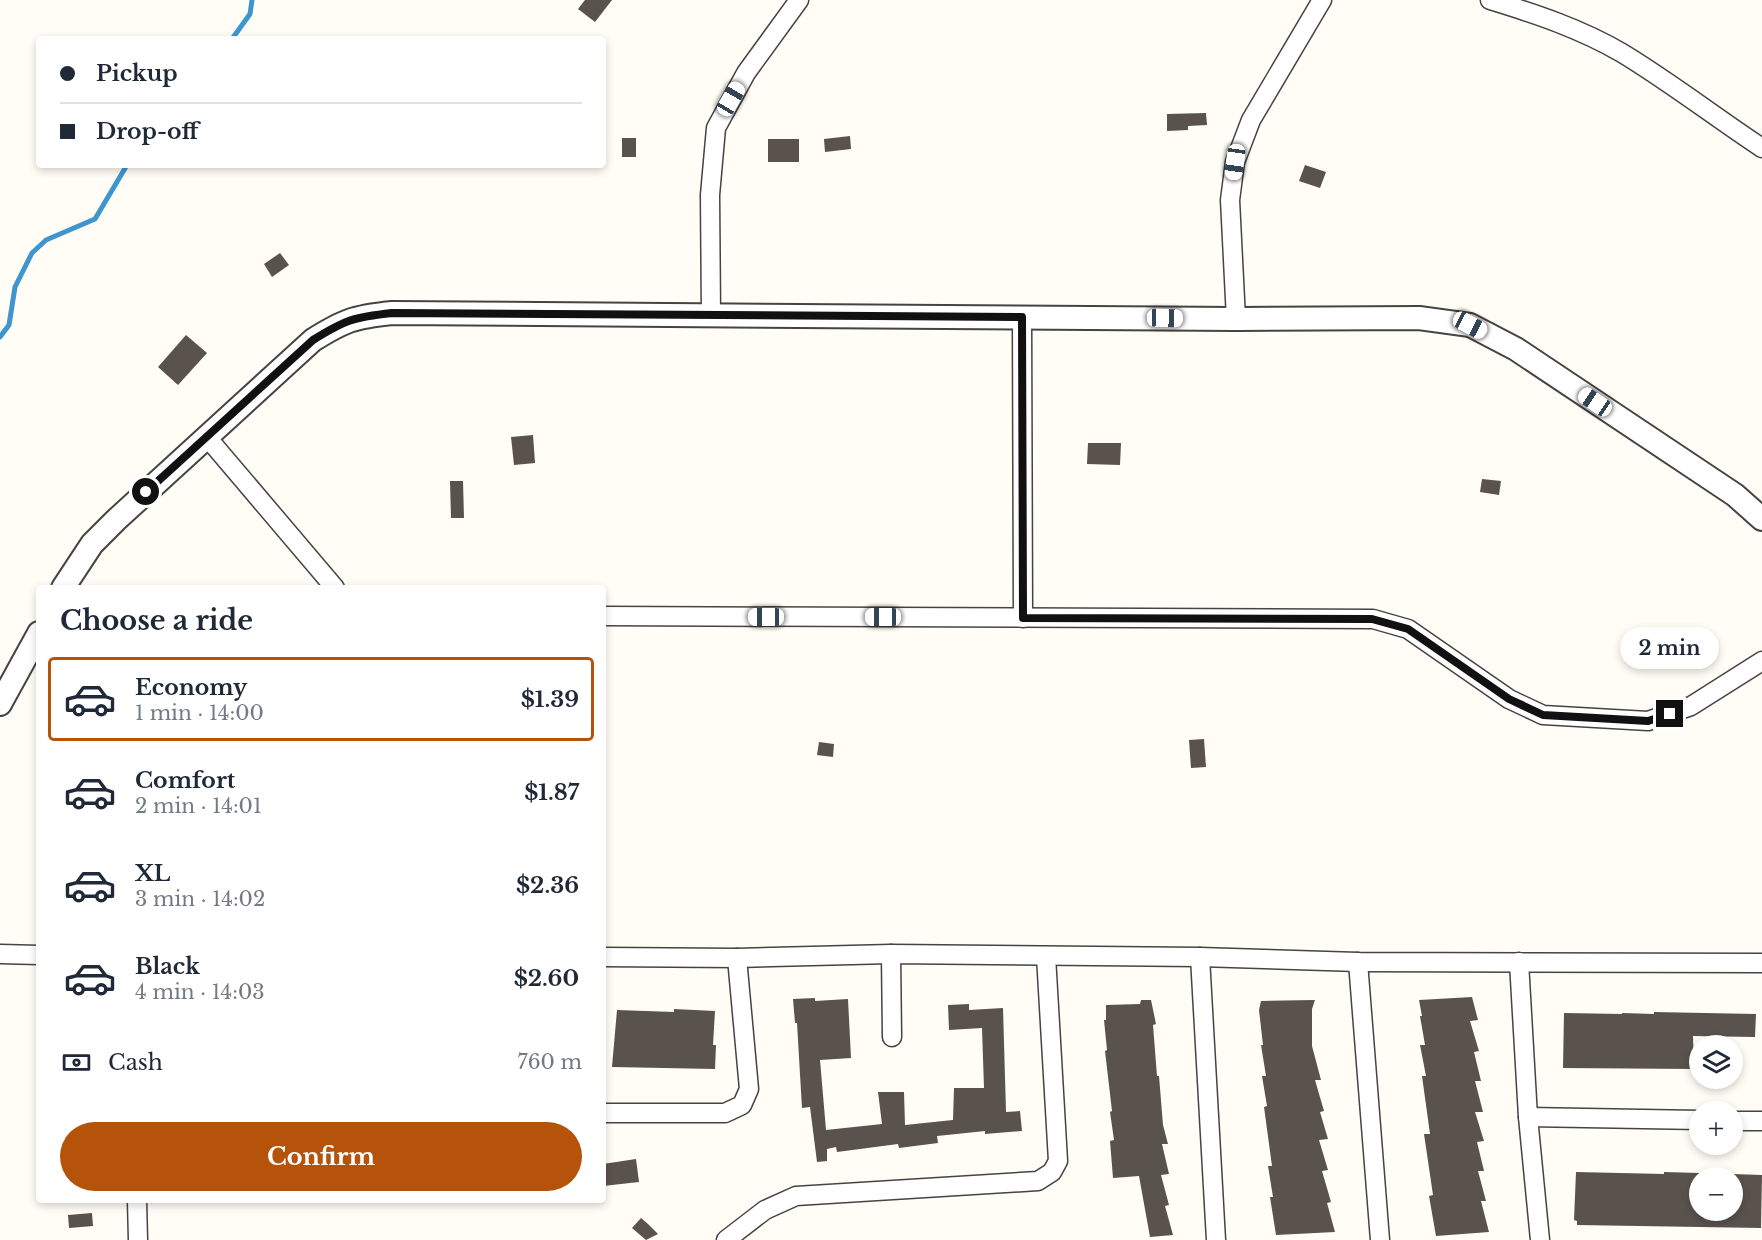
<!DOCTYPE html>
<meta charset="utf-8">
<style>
:root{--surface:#fff;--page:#f6f6f7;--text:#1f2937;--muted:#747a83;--line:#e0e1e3;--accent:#b45309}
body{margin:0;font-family:"Libre Baskerville",serif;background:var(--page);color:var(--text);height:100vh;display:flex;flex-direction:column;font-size:22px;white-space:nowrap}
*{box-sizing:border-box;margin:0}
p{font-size:20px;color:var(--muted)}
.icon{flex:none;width:33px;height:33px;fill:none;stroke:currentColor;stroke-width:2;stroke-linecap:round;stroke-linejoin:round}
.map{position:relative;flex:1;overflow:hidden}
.details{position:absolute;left:36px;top:585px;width:570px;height:618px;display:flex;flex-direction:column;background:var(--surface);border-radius:6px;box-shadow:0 3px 9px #0003}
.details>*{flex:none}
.banner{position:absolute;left:36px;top:36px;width:570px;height:132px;border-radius:6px;box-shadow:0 3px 9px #0003;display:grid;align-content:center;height:132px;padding:0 24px;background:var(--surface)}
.buttons{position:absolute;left:1689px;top:1035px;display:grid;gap:12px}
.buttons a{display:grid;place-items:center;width:54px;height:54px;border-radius:50%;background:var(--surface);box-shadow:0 3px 9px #0003;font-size:30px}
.end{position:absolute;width:27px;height:27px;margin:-14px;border:8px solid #111;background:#fff;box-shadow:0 0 0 3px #fff}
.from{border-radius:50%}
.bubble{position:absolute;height:42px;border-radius:21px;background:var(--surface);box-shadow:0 3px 9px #0003;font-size:20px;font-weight:700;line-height:42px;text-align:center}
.car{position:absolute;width:18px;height:36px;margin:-18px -9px;border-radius:8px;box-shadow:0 0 4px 2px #0007;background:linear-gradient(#fff 24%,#345 0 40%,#fff 0 76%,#345 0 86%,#fff 0)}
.banner b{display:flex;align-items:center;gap:21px;height:57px;font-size:22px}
.banner b+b{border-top:2px solid var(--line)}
.banner i{width:15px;height:15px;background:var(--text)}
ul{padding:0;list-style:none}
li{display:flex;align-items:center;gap:18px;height:84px;margin:0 12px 9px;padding:0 12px;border:3px solid transparent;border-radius:6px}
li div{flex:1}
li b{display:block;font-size:22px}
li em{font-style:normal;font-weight:700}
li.on{border-color:var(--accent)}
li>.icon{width:54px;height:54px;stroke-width:1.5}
h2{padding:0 24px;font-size:27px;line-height:72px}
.pay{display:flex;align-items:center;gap:15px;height:66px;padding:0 24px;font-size:22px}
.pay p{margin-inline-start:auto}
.button{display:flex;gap:12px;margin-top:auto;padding:12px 24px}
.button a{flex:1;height:69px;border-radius:36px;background:var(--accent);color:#fff;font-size:24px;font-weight:700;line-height:69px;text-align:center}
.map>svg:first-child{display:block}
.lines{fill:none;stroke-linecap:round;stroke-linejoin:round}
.stream{stroke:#3f96cf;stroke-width:5}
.building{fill:#5a524d}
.minor-casing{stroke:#444;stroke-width:21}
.tertiary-casing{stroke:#444;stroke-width:26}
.minor{stroke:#fff;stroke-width:18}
.tertiary{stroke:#fff;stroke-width:22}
.route{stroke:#111;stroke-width:8}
</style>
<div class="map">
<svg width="1762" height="1240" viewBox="0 0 1762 1240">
<rect width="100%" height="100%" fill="#fffdf5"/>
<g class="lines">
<g class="stream">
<polyline points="232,39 250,14 252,0"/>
<polyline points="0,337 9,325 15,287 32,253 46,240 95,219 127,165"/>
</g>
</g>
<g class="building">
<polygon points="585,0 612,0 595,22 578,9"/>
<polygon points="1206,113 1207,125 1188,126 1188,130 1167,131 1167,114"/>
<polygon points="850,136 851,149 825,152 824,139"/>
<rect x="622" y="138" width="14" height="19"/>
<rect x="768" y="139" width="31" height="23"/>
<polygon points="1305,165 1326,172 1320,188 1299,181"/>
<polygon points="280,253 289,265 272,277 264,264"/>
<polygon points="186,335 207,353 178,385 158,367"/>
<polygon points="533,435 535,463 514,465 511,437"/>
<polygon points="1088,443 1121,443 1120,465 1087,464"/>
<polygon points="1482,479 1501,481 1499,495 1480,492"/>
<polygon points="450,481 463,481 464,518 451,518"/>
<polygon points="1204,739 1206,767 1191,768 1189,740"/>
<polygon points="819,742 834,744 833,757 817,755"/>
<polygon points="1472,997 1478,1020 1470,1021 1479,1051 1474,1052 1481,1081 1475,1081 1483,1112 1475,1112 1484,1141 1477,1142 1484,1171 1478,1171 1486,1201 1481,1201 1489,1232 1436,1236 1429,1196 1433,1195 1424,1134 1430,1134 1422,1076 1426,1076 1420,1045 1425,1045 1420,1016 1422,1016 1419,1000"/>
<polygon points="815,998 815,1001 848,999 851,1058 820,1060 826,1130 882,1124 878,1092 904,1092 905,1125 953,1120 954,1088 984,1088 982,1028 949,1030 948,1005 969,1004 969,1010 1003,1008 1006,1112 1020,1111 1022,1131 985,1134 985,1131 937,1136 938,1143 899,1148 898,1144 837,1152 836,1147 827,1149 827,1161 817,1162 810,1107 802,1108 797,1023 795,1023 793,999"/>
<polygon points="1141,1000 1151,1000 1156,1024 1153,1025 1157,1076 1159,1076 1163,1125 1168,1144 1162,1144 1169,1174 1161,1175 1169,1205 1165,1206 1173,1235 1150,1237 1139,1176 1113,1178 1110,1141 1114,1140 1110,1112 1112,1111 1105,1051 1107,1050 1104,1020 1106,1020 1106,1005 1140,1004"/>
<polygon points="1315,1000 1312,1009 1312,1046 1321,1080 1315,1080 1324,1111 1320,1112 1328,1139 1319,1140 1328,1170 1322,1171 1331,1202 1327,1203 1335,1232 1276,1235 1270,1197 1273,1197 1268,1166 1272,1166 1264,1107 1267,1106 1262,1076 1266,1076 1261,1045 1263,1045 1259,1010 1261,1001"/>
<polygon points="674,1009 715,1011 713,1045 716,1045 715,1069 612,1067 617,1010 674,1012"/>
<polygon points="1654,1012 1756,1014 1755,1037 1693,1036 1694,1069 1563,1068 1564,1013 1622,1014 1622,1013 1654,1014"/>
<polygon points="636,1159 639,1182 603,1186 603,1164"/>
<polygon points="1576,1172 1664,1174 1664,1172 1700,1173 1700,1210 1732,1210 1732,1174 1762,1175 1761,1228 1577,1225 1577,1221 1574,1220"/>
<polygon points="92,1213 93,1226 69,1228 68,1215"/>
<polygon points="641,1218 648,1224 658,1234 646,1240 632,1228"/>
</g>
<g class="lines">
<g class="minor-casing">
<g id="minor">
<path d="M1490,0C1536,14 1581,29 1622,53C1670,82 1715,117 1762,148"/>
<polyline points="711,315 710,195 716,128 746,73 799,0"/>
<polyline points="1022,317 1023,618"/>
<polyline points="1236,319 1230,200 1235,162 1251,120 1322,0"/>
<polyline points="206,436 335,588"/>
<polyline points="603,616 1373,619 1408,629 1509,699 1543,715 1648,721 1691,706 1762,661"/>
<polyline points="0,954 39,955"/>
<polyline points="891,954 892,1037"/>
<polyline points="603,957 737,958 891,954 1200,957 1358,962 1762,963"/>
<polyline points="1200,957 1216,1240"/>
<polyline points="1358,962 1380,1240"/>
<polyline points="1519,962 1528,1117 1540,1240"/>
<polyline points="603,1113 725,1113 742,1105 749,1089 737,958"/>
<polyline points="1528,1117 1700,1120"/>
<polyline points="1732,1121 1762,1121"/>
<polyline points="137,1200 138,1240"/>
<polyline points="726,1240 765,1210 796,1196 1038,1181 1052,1172 1058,1161 1046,956"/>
</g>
</g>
<g class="tertiary-casing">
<g id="tertiary">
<path d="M63,588L92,544L116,520L313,340C345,320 354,317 392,313L1236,319L1419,318L1470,325L1516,349L1735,495L1762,519"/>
<polyline points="0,704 39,633"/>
</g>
</g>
<use href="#minor" class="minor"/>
<use href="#tertiary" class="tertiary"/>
</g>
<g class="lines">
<path class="route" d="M146,492L313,340C345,320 354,317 392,313L1022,317L1023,618L1372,619L1408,629L1509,699L1543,715L1648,721L1670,714"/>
</g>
</svg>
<div class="buttons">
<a><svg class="icon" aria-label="layers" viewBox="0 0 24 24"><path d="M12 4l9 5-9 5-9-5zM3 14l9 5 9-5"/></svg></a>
<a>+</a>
<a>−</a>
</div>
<i class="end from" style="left:146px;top:492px"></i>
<i class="end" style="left:1670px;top:714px"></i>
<div class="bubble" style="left:1620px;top:627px;width:99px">2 min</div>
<i class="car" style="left:731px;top:99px;rotate:30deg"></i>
<i class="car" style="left:1235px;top:162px;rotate:188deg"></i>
<i class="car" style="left:1165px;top:318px;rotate:91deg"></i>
<i class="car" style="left:1470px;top:325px;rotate:118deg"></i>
<i class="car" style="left:1595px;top:402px;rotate:304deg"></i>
<i class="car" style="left:766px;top:617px;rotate:270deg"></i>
<i class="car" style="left:883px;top:617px;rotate:270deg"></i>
<div class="banner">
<b><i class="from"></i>Pickup</b>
<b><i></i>Drop-off</b>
</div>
<section class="details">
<h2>Choose a ride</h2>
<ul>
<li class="on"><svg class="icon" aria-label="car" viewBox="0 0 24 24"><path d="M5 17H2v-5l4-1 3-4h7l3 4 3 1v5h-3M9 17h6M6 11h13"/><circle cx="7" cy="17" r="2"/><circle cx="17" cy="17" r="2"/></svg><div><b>Economy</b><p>1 min · 14:00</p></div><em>$1.39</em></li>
<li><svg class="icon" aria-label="car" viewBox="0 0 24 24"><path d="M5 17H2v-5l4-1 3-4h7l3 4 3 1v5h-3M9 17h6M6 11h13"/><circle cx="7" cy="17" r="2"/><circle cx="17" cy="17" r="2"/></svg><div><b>Comfort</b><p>2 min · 14:01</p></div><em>$1.87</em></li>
<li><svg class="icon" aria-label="car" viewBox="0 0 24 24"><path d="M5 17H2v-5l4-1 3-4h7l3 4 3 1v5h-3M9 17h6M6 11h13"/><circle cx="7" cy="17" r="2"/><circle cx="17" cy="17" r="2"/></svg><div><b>XL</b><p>3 min · 14:02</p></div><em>$2.36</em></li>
<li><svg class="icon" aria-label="car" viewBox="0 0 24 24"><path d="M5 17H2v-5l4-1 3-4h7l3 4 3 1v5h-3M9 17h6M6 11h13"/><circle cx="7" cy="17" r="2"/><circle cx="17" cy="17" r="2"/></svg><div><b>Black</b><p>4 min · 14:03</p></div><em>$2.60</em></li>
</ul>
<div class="pay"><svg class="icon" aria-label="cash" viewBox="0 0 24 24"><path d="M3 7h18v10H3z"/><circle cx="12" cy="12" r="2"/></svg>Cash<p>760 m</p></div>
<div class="button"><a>Confirm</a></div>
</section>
</div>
